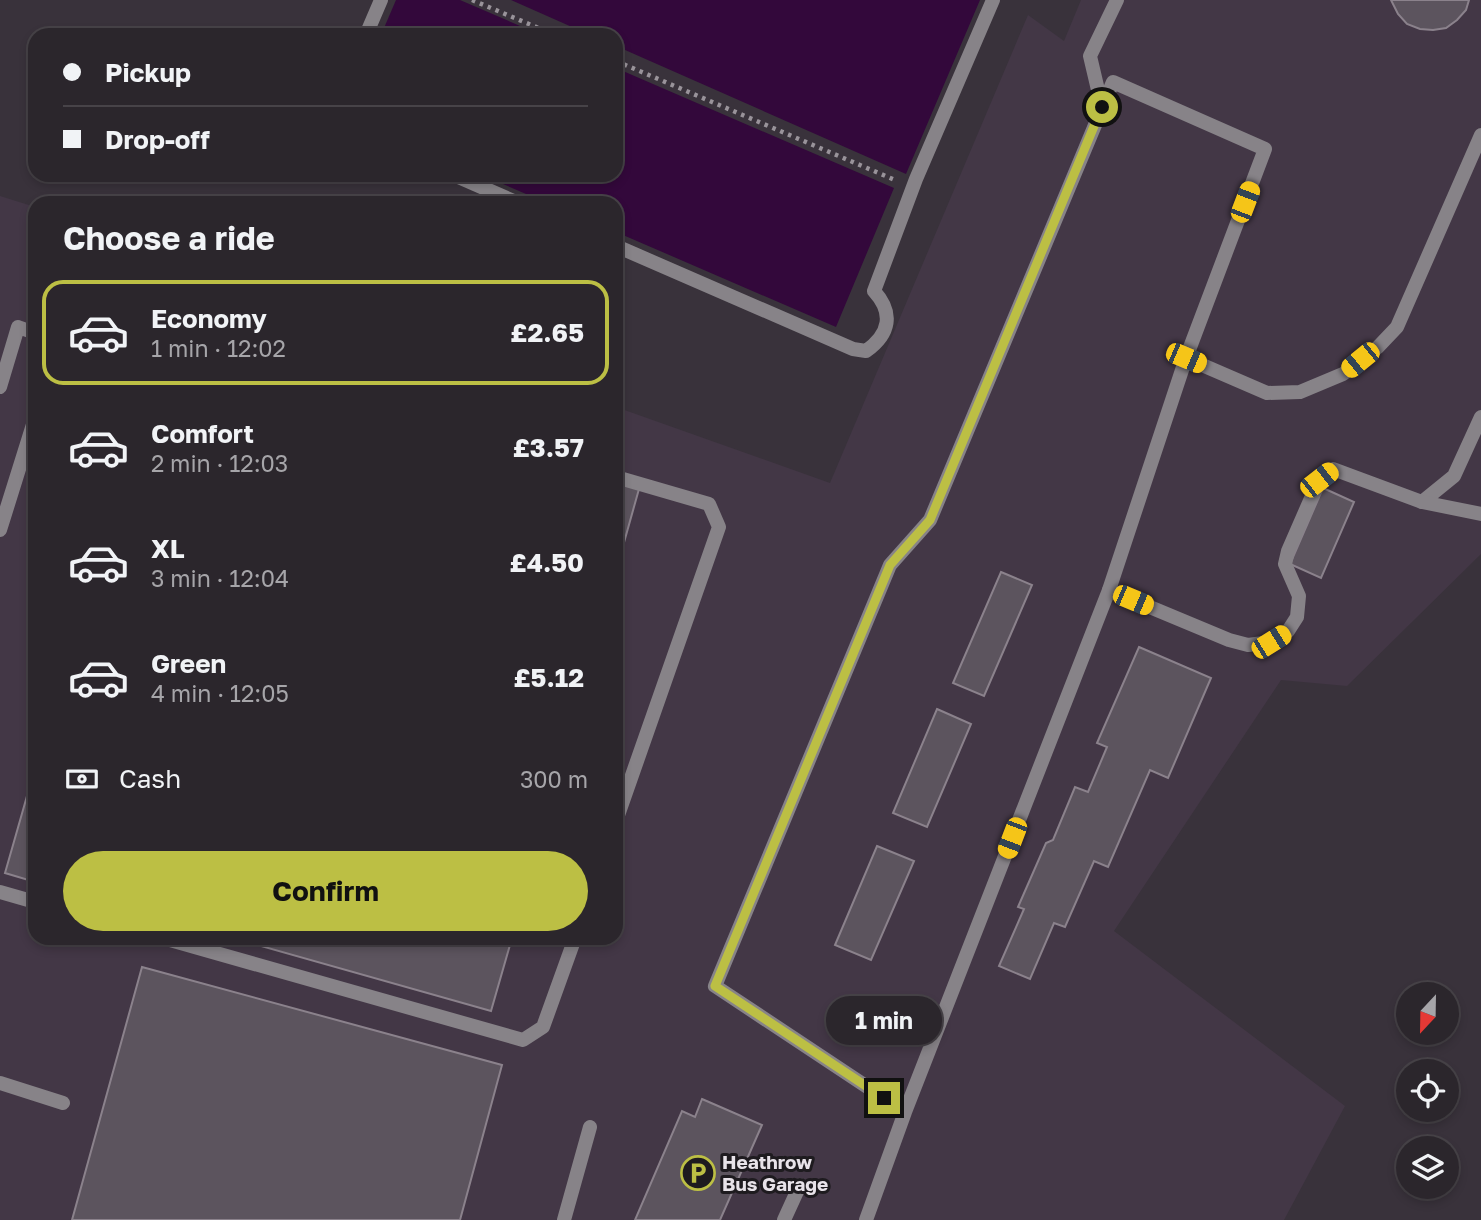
<!DOCTYPE html>
<meta charset="utf-8">
<style>
:root{--surface:#2b262c;--page:#373238;--text:#f1f3f6;--muted:#a6a5a9;--line:#474348;--accent:#bcbf44}
body{margin:0;font-family:"Golos Text",sans-serif;background:var(--page);color:var(--text);height:100vh;display:flex;flex-direction:column;font-size:26px;white-space:nowrap}
*{box-sizing:border-box;margin:0}
p{font-size:23px;color:var(--muted)}
.icon{flex:none;width:38px;height:38px;fill:none;stroke:currentColor;stroke-width:2;stroke-linecap:round;stroke-linejoin:round}
.map{position:relative;flex:1;overflow:hidden}
.panel{position:absolute;left:28px;top:196px;width:595px;height:749px;display:flex;flex-direction:column;background:var(--surface);border-radius:21px;box-shadow:0 4px 10px #0003,0 0 0 2px var(--line)}
.panel>*{flex:none}
.guide{position:absolute;left:28px;top:28px;width:595px;height:154px;border-radius:21px;box-shadow:0 4px 10px #0003,0 0 0 2px var(--line);display:grid;align-content:center;height:154px;padding:0 35px;background:var(--surface)}
.needle{width:46px;rotate:202deg}
.tools{position:absolute;left:1396px;top:982px;display:grid;gap:14px}
.tools a{display:grid;place-items:center;width:63px;height:63px;border-radius:50%;background:var(--surface);box-shadow:0 4px 10px #0003,0 0 0 2px var(--line);font-size:35px}
.end{position:absolute;width:32px;height:32px;margin:-16px;border:9px solid #bcbf44;background:#111;box-shadow:0 0 0 4px #111}
.from{border-radius:50%}
.bubble{position:absolute;height:49px;border-radius:24px;background:var(--surface);box-shadow:0 4px 10px #0003,0 0 0 2px var(--line);font-size:23px;font-weight:700;line-height:49px;text-align:center}
.car{position:absolute;width:21px;height:42px;margin:-21px -10px;border-radius:9px;box-shadow:0 0 5px 2px #0007;background:linear-gradient(#f5c518 24%,#345 0 40%,#f5c518 0 76%,#345 0 86%,#f5c518 0)}
.guide b{display:flex;align-items:center;gap:24px;height:66px;font-size:26px}
.guide b+b{border-top:2px solid var(--line)}
.guide i{width:18px;height:18px;background:var(--text)}
ul{padding:0;list-style:none}
li{display:flex;align-items:center;gap:21px;height:105px;margin:0 14px 10px;padding:0 21px;border:4px solid transparent;border-radius:21px}
li div{flex:1}
li b{display:block;font-size:26px}
li em{font-style:normal;font-weight:700}
li.active{border-color:var(--accent)}
li>.icon{width:63px;height:63px;stroke-width:1.5}
h2{padding:0 35px;font-size:32px;line-height:84px}
.pay{display:flex;align-items:center;gap:18px;height:77px;padding:0 35px;font-size:26px}
.pay p{margin-inline-start:auto}
.cta{display:flex;gap:14px;margin-top:auto;padding:14px 35px}
.cta a{flex:1;height:80px;border-radius:42px;background:var(--accent);color:#111;font-size:28px;font-weight:700;line-height:80px;text-align:center}
.map>svg:first-child{display:block}
.built{fill:#433746}
.water{fill:#33083b}
.building{fill:#5c545e;stroke:#8b828c;stroke-width:2}
.lines{fill:none;stroke-linecap:round;stroke-linejoin:round}
.path{stroke:#99939a;stroke-width:4.5;stroke-dasharray:3.5 5;stroke-linecap:butt}
.lane{stroke:#878388;stroke-width:14}
.route{stroke:#bcbf44;stroke-width:9}
.labels{text-anchor:middle;stroke-width:6;stroke-linejoin:round;paint-order:stroke}
.poi-label{font-size:19px;font-weight:bold;fill:#e8e3e9;stroke:#1e1b1f;text-anchor:start}
</style>
<div class="map">
<svg width="1481" height="1220" viewBox="0 0 1481 1220">
<rect width="100%" height="100%" fill="#39323b"/>
<polygon class="built" points="1081,0 1481,0 1481,554 1347,686 1281,680 1114,931 1345,1106 1284,1220 0,1220 0,196 35,207 35,938 616,938 616,407 830,483 1028,15 1064,41"/>
<g class="water">
<polygon points="396,0 460,0 541,35 381,35"/>
<polygon points="511,0 980,0 906,174 616,46 616,35 590,35"/>
<polygon points="616,68 894,188 836,327 616,232 616,203 547,203 482,175 616,175"/>
</g>
<g class="building">
<polygon points="1391,0 1469,0 1466,10 1457,20 1446,28 1433,30 1420,29 1407,24 1398,14"/>
<polygon points="616,482 639,489 616,571"/>
<polygon points="1323,488 1354,502 1321,578 1290,564"/>
<polygon points="1001,572 1032,585 984,696 953,683"/>
<polygon points="1139,647 1211,678 1168,778 1150,770 1108,867 1094,861 1065,927 1054,923 1030,979 999,966 1024,909 1018,907 1046,843 1053,840 1075,787 1088,792 1107,747 1097,743"/>
<polygon points="937,709 971,724 927,827 893,813"/>
<polygon points="35,768 35,882 5,873"/>
<polygon points="877,846 914,861 871,960 835,945"/>
<polygon points="233,938 512,938 491,1011"/>
<polygon points="142,967 502,1065 460,1220 72,1220"/>
<polygon points="702,1099 762,1125 720,1220 635,1220 682,1111 695,1117"/>
</g>
<g class="lines">
<g class="path">
<polyline points="472,0 555,35"/>
<polyline points="616,61 895,180"/>
</g>
<g class="lane">
<polyline points="366,35 381,0"/>
<polyline points="1102,107 1090,56 1117,0"/>
<polyline points="454,175 518,203"/>
<path d="M616,246L853,349L866,351C890,334 894,313 874,291L916,179L993,0"/>
<polyline points="1186,358 1267,393 1300,392 1343,374 1378,347 1397,327 1481,135"/>
<polyline points="0,387 18,327 35,333"/>
<polyline points="616,477 709,504 719,527 616,821"/>
<polyline points="1422,502 1454,476 1481,417"/>
<polyline points="0,530 35,418"/>
<polyline points="1109,590 1229,640 1248,645 1271,642 1288,631 1297,617 1299,596 1285,564 1288,551 1319,480 1333,469 1422,502 1481,514"/>
<polyline points="0,892 35,902"/>
<polyline points="163,938 523,1040 543,1027 575,938"/>
<polyline points="0,1083 63,1103"/>
<polyline points="564,1220 590,1127"/>
<polyline points="784,1220 800,1185"/>
<polyline points="866,1220 905,1112 1109,590 1186,358 1265,149 1113,82 930,520 890,565 715,986 905,1112"/>
</g>
</g>
<g class="lines">
<polyline class="route" points="884,1098 715,986 890,565 930,520 1102,107"/>
</g>
<defs>
<g id="parking-ring" transform="scale(1.75)"><circle r="9.5" fill="#1e1b1f" stroke="#bcbf44" stroke-width="1.5"/><path d="M-3.5-5.5H1a3.5 3.5 0 0 1 0 7H-1V5.5H-3.5ZM-1-3.4V-.6H.8a1.4 1.4 0 0 0 0-2.8Z" fill="#bcbf44"/></g>
</defs>
<g fill-rule="evenodd">
<use href="#parking-ring" x="698" y="1173"/>
</g>
<g class="labels">
<g class="poi-label">
<text x="722" y="1169">Heathrow<tspan x="722" dy="22">Bus Garage</tspan></text>
</g>
</g>
</svg>
<div class="tools">
<a><svg class="needle" viewBox="-14 -14 28 28"><path d="M0-13l5 13h-10z" fill="#e53935"/><path d="M0 13l5-13h-10z" fill="#a6a5a9"/></svg></a>
<a><svg class="icon" aria-label="locate" viewBox="0 0 24 24"><circle cx="12" cy="12" r="6"/><path d="M12 2v4M12 18v4M2 12h4M18 12h4"/></svg></a>
<a><svg class="icon" aria-label="layers" viewBox="0 0 24 24"><path d="M12 4l9 5-9 5-9-5zM3 14l9 5 9-5"/></svg></a>
</div>
<i class="end from" style="left:1102px;top:107px"></i>
<i class="end" style="left:884px;top:1098px"></i>
<div class="bubble" style="left:826px;top:996px;width:116px">1 min</div>
<i class="car" style="left:1245px;top:202px;rotate:21deg"></i>
<i class="car" style="left:1186px;top:358px;rotate:113deg"></i>
<i class="car" style="left:1360px;top:360px;rotate:231deg"></i>
<i class="car" style="left:1319px;top:480px;rotate:52deg"></i>
<i class="car" style="left:1133px;top:600px;rotate:113deg"></i>
<i class="car" style="left:1271px;top:642px;rotate:58deg"></i>
<i class="car" style="left:1012px;top:838px;rotate:201deg"></i>
<div class="guide">
<b><i class="from"></i>Pickup</b>
<b><i></i>Drop-off</b>
</div>
<section class="panel">
<h2>Choose a ride</h2>
<ul>
<li class="active"><svg class="icon" aria-label="car" viewBox="0 0 24 24"><path d="M5 17H2v-5l4-1 3-4h7l3 4 3 1v5h-3M9 17h6M6 11h13"/><circle cx="7" cy="17" r="2"/><circle cx="17" cy="17" r="2"/></svg><div><b>Economy</b><p>1 min · 12:02</p></div><em>£2.65</em></li>
<li><svg class="icon" aria-label="car" viewBox="0 0 24 24"><path d="M5 17H2v-5l4-1 3-4h7l3 4 3 1v5h-3M9 17h6M6 11h13"/><circle cx="7" cy="17" r="2"/><circle cx="17" cy="17" r="2"/></svg><div><b>Comfort</b><p>2 min · 12:03</p></div><em>£3.57</em></li>
<li><svg class="icon" aria-label="car" viewBox="0 0 24 24"><path d="M5 17H2v-5l4-1 3-4h7l3 4 3 1v5h-3M9 17h6M6 11h13"/><circle cx="7" cy="17" r="2"/><circle cx="17" cy="17" r="2"/></svg><div><b>XL</b><p>3 min · 12:04</p></div><em>£4.50</em></li>
<li><svg class="icon" aria-label="car" viewBox="0 0 24 24"><path d="M5 17H2v-5l4-1 3-4h7l3 4 3 1v5h-3M9 17h6M6 11h13"/><circle cx="7" cy="17" r="2"/><circle cx="17" cy="17" r="2"/></svg><div><b>Green</b><p>4 min · 12:05</p></div><em>£5.12</em></li>
</ul>
<div class="pay"><svg class="icon" aria-label="cash" viewBox="0 0 24 24"><path d="M3 7h18v10H3z"/><circle cx="12" cy="12" r="2"/></svg>Cash<p>300 m</p></div>
<div class="cta"><a>Confirm</a></div>
</section>
</div>
